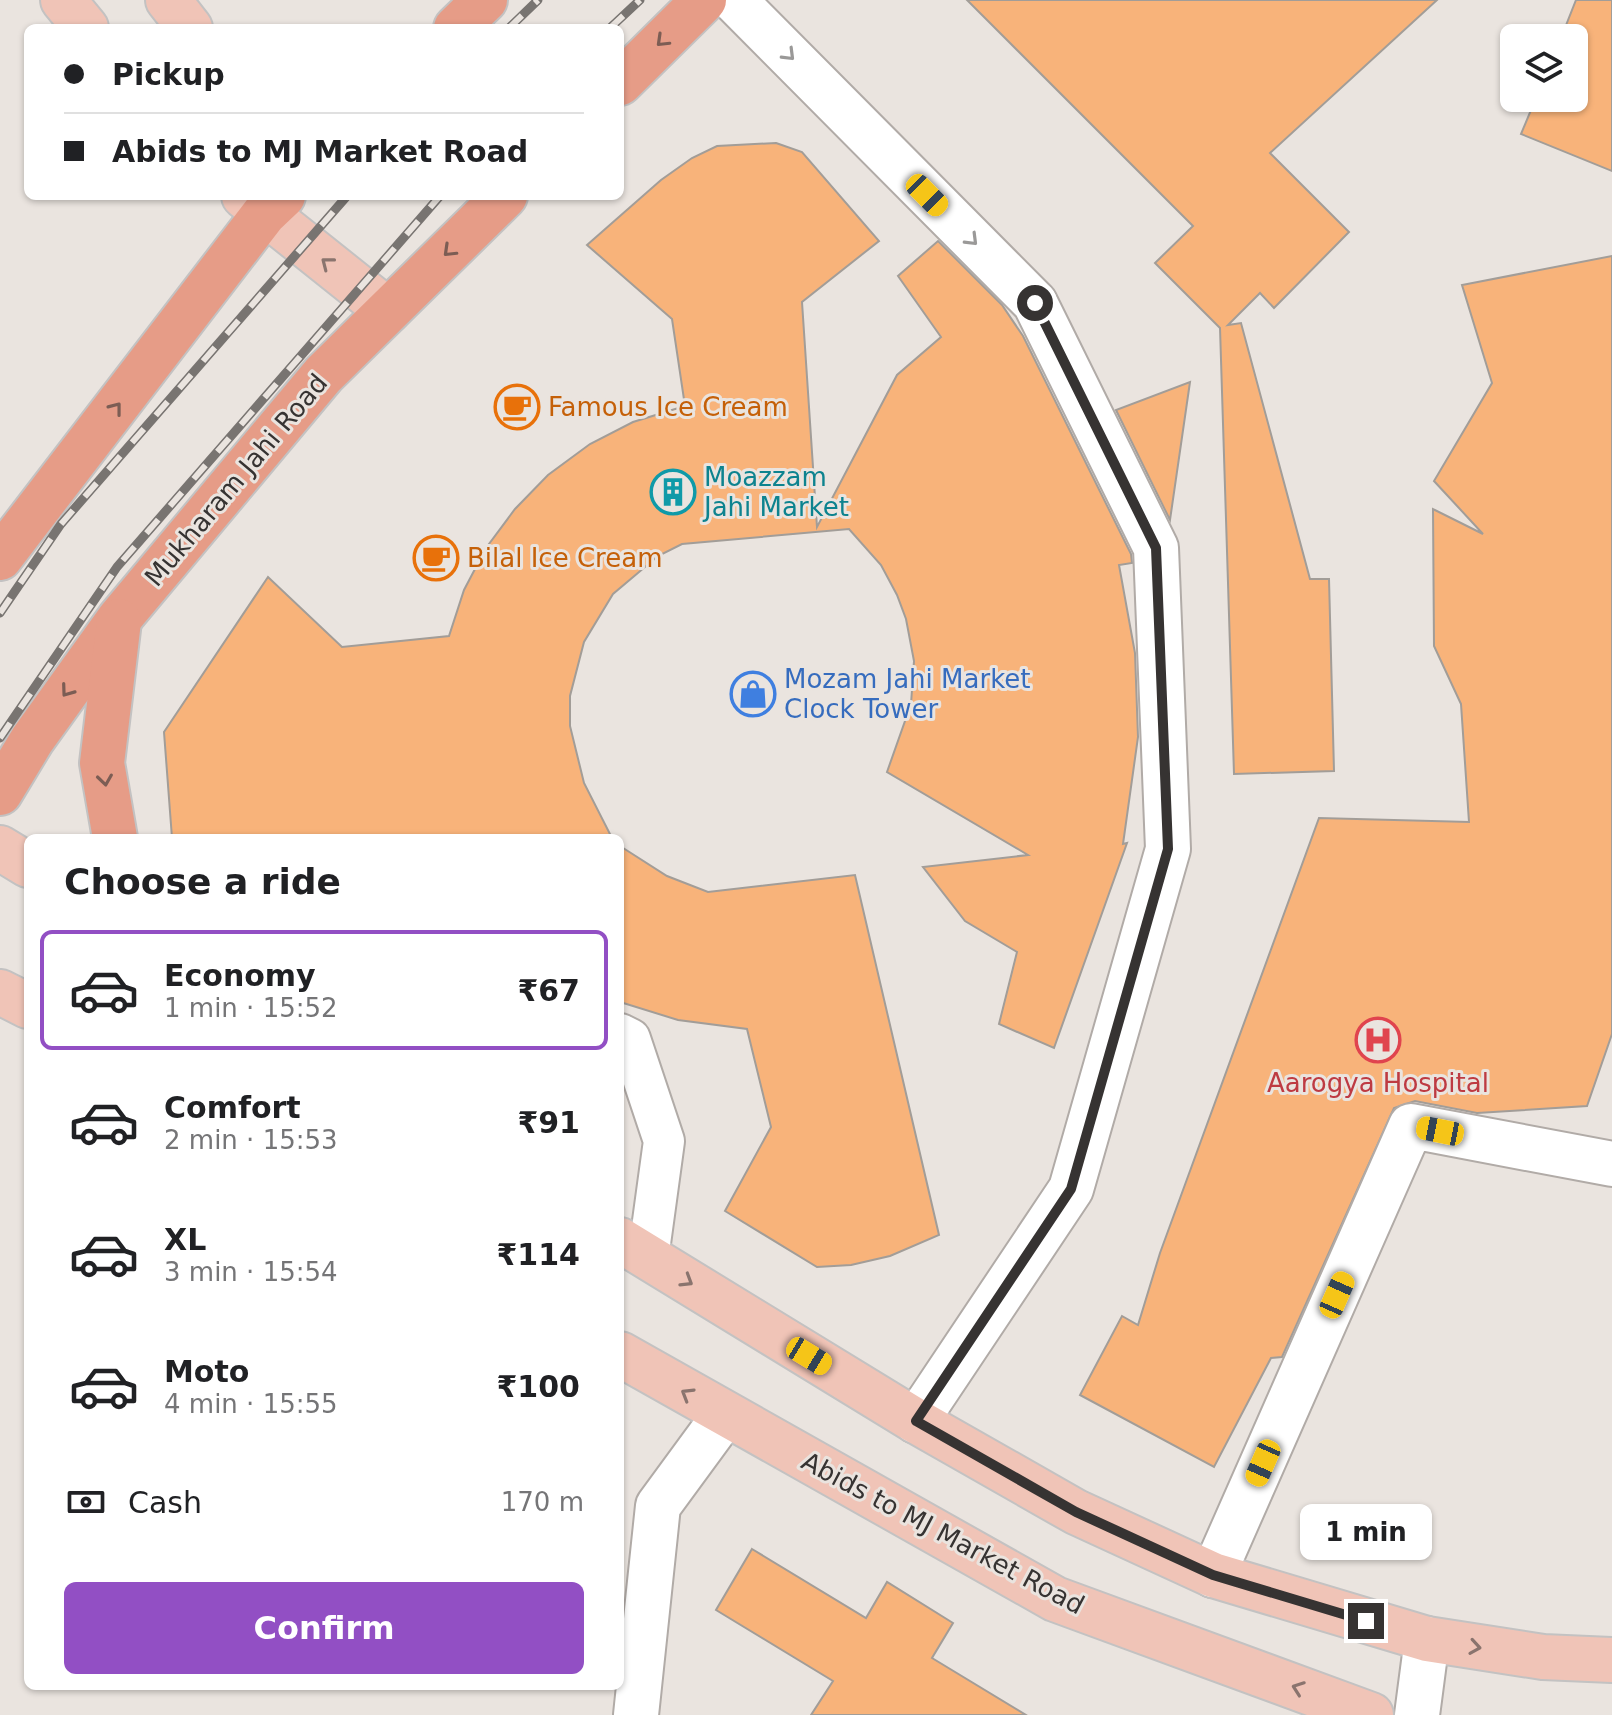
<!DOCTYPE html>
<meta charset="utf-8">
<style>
:root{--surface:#fff;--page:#f6f6f6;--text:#202124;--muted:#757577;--line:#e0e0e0;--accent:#924fc4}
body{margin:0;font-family:"DejaVu Sans",sans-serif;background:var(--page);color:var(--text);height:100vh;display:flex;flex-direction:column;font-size:30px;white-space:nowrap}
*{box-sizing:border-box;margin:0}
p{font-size:26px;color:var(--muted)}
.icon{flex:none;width:44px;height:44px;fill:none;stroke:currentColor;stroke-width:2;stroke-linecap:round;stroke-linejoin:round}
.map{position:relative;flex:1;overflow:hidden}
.details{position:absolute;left:24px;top:834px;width:600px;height:856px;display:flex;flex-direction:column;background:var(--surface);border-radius:12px;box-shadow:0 2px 6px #0004}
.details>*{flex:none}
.banner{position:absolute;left:24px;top:24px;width:600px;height:176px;border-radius:12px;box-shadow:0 2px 6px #0004;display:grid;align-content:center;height:176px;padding:0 40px;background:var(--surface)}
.tools{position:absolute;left:1500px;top:24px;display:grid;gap:16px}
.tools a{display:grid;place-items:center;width:88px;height:88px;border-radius:12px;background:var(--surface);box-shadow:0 2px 6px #0004;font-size:40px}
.end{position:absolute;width:36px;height:36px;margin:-18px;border:10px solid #363332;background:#fff;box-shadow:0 0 0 4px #fff}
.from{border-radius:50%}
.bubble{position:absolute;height:56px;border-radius:12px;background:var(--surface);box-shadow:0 2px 6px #0004;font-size:26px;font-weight:800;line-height:56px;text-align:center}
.car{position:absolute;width:24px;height:48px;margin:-24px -12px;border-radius:10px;box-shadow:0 0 6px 2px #0007;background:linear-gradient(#f5c518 24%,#345 0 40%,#f5c518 0 76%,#345 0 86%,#f5c518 0)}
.banner b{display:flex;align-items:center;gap:28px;height:76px;font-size:30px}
.banner b+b{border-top:2px solid var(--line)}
.banner i{width:20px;height:20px;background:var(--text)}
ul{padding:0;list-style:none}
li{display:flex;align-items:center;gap:24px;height:120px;margin:0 16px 12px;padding:0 24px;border:4px solid transparent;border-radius:12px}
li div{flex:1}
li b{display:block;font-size:30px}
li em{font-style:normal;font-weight:800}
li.on{border-color:var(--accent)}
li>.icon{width:72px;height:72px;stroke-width:1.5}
h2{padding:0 40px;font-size:36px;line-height:96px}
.pay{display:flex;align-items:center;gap:20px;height:88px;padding:0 40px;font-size:30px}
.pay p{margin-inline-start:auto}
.cta{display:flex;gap:16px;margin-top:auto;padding:16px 40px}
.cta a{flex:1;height:92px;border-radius:12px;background:var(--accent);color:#fff;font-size:32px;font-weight:800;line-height:92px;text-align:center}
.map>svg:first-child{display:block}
.building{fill:#f8b37a;stroke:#a29d98;stroke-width:2}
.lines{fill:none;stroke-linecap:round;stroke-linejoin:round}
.lane-casing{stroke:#b1aba7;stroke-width:44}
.street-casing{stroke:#b1aba7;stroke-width:48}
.secondary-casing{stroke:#b1aba7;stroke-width:48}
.primary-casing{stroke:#c3c2c2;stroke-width:48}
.highway-casing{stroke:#c3c2c2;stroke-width:48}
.lane{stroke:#fff;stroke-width:40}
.street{stroke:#fff;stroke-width:44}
.secondary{stroke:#fff;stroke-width:44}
.primary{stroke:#f0c4b7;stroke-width:44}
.highway{stroke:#e69c87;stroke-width:44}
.rail-casing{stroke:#787471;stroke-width:9}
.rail{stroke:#eae4df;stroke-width:6;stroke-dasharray:18;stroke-linecap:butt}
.oneway{stroke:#7c5d54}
.oneway2{stroke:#9a9998}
.oneway3{stroke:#8a746e}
.route{stroke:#363332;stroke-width:10}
.labels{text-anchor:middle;stroke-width:6;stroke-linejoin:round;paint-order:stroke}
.food-label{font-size:26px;fill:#c56008;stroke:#eae4df;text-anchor:start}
.culture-label{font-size:26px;fill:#0d838f;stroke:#eae4df;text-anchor:start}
.street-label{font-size:26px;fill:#363332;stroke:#eae4df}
.shop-label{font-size:26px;fill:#366cbe;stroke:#eae4df;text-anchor:start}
.health-label{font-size:26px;fill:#be3a42;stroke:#eae4df}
</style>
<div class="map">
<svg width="1612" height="1715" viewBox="0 0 1612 1715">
<rect width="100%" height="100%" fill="#eae4df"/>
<g class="building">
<polygon points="967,0 1437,0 1270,153 1349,232 1274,308 1260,293 1228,325 1241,323 1310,579 1329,579 1334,771 1234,774 1220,328 1155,263 1193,226"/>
<polygon points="1576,0 1612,0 1612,171 1521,134 1536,98 1574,98 1574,38 1561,38"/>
<polygon points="776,143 802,152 879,241 802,302 817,527 897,375 941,337 898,276 938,241 1002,305 1023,336 1131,554 1132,563 1119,565 1135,653 1138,737 1123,844 1127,843 1054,1048 999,1024 1017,952 965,921 923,867 1028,855 887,772 911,704 914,661 906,619 897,595 881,565 849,529 682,544 658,556 613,594 584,642 570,696 570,726 584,783 612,838 172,838 164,732 268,577 342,647 449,636 464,590 486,548 515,509 548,475 590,444 633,422 685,406 672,319 587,245 661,180 692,158 717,146"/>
<polygon points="1612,256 1612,1034 1587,1106 1477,1113 1415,1101 1394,1108 1282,1357 1271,1358 1214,1467 1080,1395 1122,1316 1138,1325 1160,1253 1319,818 1469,822 1461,704 1434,646 1433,509 1483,534 1434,481 1492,383 1462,285"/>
<polygon points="1190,382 1170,520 1116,410"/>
<polygon points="620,846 667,876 708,892 855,875 939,1235 890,1256 851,1265 817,1267 725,1211 771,1127 747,1029 678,1020 620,1002"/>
<polygon points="752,1549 866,1618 887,1582 953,1623 932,1658 1026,1715 811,1715 833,1681 716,1610"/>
</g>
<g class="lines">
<g class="lane-casing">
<polyline id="lane" points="620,1034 630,1039 664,1141 648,1258"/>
</g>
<g class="street-casing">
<g id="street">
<polyline points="734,0 1035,303 1156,548 1168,849 1071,1189 916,1421"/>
<polyline points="1213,1575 1411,1126 1612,1164"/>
<polyline points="636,1715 658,1506 724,1416"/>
</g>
</g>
<g class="secondary-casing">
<polyline id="secondary" points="1417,1715 1427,1639"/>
</g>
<g class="primary-casing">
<g id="primary">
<polyline points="63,0 86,28"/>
<polyline points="168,0 190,28"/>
<polyline points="244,196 388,311"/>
<polyline points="0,848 28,865"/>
<polyline points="0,992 28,1006"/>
<polyline points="620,1240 916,1421 1076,1512 1213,1575 1427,1639 1543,1657 1612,1660"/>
<polyline points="620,1354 1055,1599 1371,1715"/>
</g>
</g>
<g class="highway-casing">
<g id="highway">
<polyline points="456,28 485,0"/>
<polyline points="620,83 704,0"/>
<polyline points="0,558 264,214 283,196"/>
<polyline points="0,793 32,740 119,619 323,375 505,196"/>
<polyline points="115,838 102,763 119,621"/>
</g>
</g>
<use href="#lane" class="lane"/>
<use href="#street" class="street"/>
<use href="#secondary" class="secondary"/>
<use href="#primary" class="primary"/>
<use href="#highway" class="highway"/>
<g class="rail-casing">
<g id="rail">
<polyline points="509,28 538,0"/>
<polyline points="610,28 640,0"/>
<polyline points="0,613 61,524 347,196"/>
<polyline points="0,738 117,567 440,196"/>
</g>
</g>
<use href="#rail" class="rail"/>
</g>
<defs><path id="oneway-chevron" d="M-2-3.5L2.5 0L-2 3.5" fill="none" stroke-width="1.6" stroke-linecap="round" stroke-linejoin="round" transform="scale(2)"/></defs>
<g class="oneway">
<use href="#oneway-chevron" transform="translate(662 41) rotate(136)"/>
<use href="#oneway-chevron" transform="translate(449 251) rotate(136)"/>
<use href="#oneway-chevron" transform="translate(116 408) rotate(-52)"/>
<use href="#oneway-chevron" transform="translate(67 691) rotate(126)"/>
<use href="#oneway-chevron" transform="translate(105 780) rotate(82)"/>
</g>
<g class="oneway2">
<use href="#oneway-chevron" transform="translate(789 55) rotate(45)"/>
<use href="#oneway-chevron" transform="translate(972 240) rotate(45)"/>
</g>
<g class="oneway3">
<use href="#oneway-chevron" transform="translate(327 263) rotate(-142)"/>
<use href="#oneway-chevron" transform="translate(687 1281) rotate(32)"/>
<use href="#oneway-chevron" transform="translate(687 1394) rotate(-149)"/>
<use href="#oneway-chevron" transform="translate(1475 1647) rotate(9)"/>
<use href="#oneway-chevron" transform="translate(1298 1688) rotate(-160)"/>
</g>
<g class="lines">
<polyline class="route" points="1035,303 1156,548 1168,849 1071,1189 916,1421 1076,1512 1213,1575 1366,1621"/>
</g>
<defs>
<g id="cafe-ring" transform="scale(2.3)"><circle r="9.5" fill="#eae4df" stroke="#e8710a" stroke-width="1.5"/><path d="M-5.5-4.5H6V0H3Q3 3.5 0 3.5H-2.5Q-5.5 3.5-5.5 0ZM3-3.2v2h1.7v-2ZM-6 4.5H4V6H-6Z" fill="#e8710a"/></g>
<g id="building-ring" transform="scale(2.3)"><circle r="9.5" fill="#eae4df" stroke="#0f9aa8" stroke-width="1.5"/><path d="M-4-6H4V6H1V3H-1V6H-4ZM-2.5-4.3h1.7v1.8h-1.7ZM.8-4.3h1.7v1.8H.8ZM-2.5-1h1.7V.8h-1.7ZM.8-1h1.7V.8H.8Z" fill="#0f9aa8"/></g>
<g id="shop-ring" transform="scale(2.3)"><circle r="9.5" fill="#eae4df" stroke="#3f7fe0" stroke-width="1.5"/><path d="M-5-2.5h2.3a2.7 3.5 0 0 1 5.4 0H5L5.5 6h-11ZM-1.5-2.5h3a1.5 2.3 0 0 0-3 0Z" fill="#3f7fe0"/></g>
<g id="hospital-ring" transform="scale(2.3)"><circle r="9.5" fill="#eae4df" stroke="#e0444e" stroke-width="1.5"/><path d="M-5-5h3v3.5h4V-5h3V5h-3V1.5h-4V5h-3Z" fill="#e0444e"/></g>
</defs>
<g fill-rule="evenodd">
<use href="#cafe-ring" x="517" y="407"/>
<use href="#building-ring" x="673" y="492"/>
<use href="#cafe-ring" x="436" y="558"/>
<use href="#shop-ring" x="753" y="694"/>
<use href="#hospital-ring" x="1378" y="1040"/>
</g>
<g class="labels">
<g class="food-label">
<text x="548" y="416">Famous Ice Cream</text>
<text x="467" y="567">Bilal Ice Cream</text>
</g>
<g class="culture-label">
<text x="704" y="486">Moazzam<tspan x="704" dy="30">Jahi Market</tspan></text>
</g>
<g class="street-label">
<text transform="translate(236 480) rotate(-50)" y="9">Mukharam Jahi Road</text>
<text transform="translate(943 1533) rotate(28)" y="9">Abids to MJ Market Road</text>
</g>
<g class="shop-label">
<text x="784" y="688">Mozam Jahi Market<tspan x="784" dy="30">Clock Tower</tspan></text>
</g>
<g class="health-label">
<text x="1378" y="1092">Aarogya Hospital</text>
</g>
</g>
</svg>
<div class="tools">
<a><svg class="icon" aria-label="layers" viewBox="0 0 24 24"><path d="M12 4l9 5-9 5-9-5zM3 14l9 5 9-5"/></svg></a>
</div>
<i class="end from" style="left:1035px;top:303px"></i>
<i class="end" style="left:1366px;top:1621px"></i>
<div class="bubble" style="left:1300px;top:1504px;width:132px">1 min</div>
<i class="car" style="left:927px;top:195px;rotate:135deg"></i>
<i class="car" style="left:1440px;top:1131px;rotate:281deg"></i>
<i class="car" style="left:1337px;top:1295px;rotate:24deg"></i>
<i class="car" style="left:809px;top:1356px;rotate:121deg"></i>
<i class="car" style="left:1263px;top:1463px;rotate:204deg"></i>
<div class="banner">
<b><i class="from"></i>Pickup</b>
<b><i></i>Abids to MJ Market Road</b>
</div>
<section class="details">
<h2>Choose a ride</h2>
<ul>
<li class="on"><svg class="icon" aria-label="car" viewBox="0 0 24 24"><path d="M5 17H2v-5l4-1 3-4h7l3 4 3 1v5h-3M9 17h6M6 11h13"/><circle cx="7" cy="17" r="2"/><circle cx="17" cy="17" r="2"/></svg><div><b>Economy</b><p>1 min · 15:52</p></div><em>₹67</em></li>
<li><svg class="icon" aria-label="car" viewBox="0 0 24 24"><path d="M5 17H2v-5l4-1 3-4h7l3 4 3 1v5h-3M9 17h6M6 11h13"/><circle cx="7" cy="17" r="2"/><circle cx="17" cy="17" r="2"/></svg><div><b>Comfort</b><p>2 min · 15:53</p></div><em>₹91</em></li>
<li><svg class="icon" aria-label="car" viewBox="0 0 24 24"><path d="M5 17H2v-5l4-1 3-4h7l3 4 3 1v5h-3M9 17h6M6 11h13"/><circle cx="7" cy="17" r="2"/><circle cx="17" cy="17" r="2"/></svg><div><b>XL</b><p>3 min · 15:54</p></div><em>₹114</em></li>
<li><svg class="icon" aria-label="car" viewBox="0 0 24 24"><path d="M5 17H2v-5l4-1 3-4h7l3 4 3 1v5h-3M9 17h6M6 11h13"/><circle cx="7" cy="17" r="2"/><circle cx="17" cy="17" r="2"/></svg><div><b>Moto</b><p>4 min · 15:55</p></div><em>₹100</em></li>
</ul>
<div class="pay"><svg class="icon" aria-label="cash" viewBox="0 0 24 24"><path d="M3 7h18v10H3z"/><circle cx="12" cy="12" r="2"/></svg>Cash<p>170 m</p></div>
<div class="cta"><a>Confirm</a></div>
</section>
</div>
